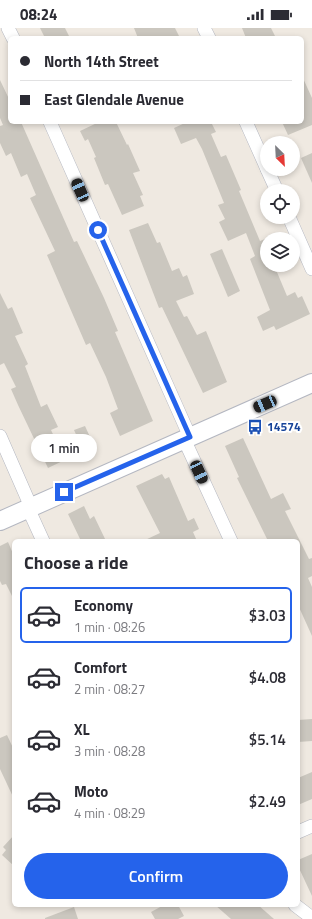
<!DOCTYPE html>
<meta charset="utf-8">
<style>
:root{--surface:#fff;--page:#f2f2f3;--text:#2b2b33;--muted:#7c7c81;--line:#e1e1e2;--accent:#2563eb}
body{margin:0;font-family:"Titillium Web",sans-serif;background:var(--page);color:var(--text);height:100vh;display:flex;flex-direction:column;font-size:15px;white-space:nowrap}
*{box-sizing:border-box;margin:0}
p{font-size:13px;color:var(--muted)}
.icon{flex:none;width:22px;height:22px;fill:none;stroke:currentColor;stroke-width:2;stroke-linecap:round;stroke-linejoin:round}
.map{position:relative;flex:1;overflow:hidden}
.sheet{position:absolute;left:12px;top:511px;width:288px;height:368px;display:flex;flex-direction:column;background:var(--surface);border-radius:6px;box-shadow:0 2px 6px #0003}
.sheet>*{flex:none}
.banner{position:absolute;left:8px;top:8px;width:296px;height:88px;border-radius:6px;box-shadow:0 2px 6px #0003;display:grid;align-content:center;height:88px;padding:0 12px;background:var(--surface)}
.needle{width:26px;rotate:156deg}
.tools{position:absolute;left:260px;top:108px;display:grid;gap:8px}
.tools a{display:grid;place-items:center;width:40px;height:40px;border-radius:50%;background:var(--surface);box-shadow:0 2px 6px #0003;font-size:20px}
.end{position:absolute;width:18px;height:18px;margin:-9px;border:5px solid #2563eb;background:#fff;box-shadow:0 0 0 2px #fff}
.from{border-radius:50%}
.bubble{position:absolute;height:28px;border-radius:14px;background:var(--surface);box-shadow:0 2px 6px #0003;font-size:13px;font-weight:600;line-height:28px;text-align:center}
.car{position:absolute;width:12px;height:24px;margin:-12px -6px;border-radius:5px;box-shadow:0 0 3px 1px #0007;background:linear-gradient(#222 24%,#8ab4d8 0 40%,#222 0 76%,#8ab4d8 0 86%,#222 0)}
.banner b{display:flex;align-items:center;gap:14px;height:38px;font-size:15px}
.banner b+b{border-top:1px solid var(--line)}
.banner i{width:10px;height:10px;background:var(--text)}
ul{padding:0;list-style:none}
li{display:flex;align-items:center;gap:12px;height:56px;margin:0 8px 6px;padding:0 4px;border:2px solid transparent;border-radius:6px}
li div{flex:1}
li b{display:block;font-size:15px}
li em{font-style:normal;font-weight:600}
li.active{border-color:var(--accent)}
li>.icon{width:36px;height:36px;stroke-width:1.5}
h2{padding:0 12px;font-size:18px;line-height:48px}
.primary-button{display:flex;gap:8px;margin-top:auto;padding:8px 12px}
.primary-button a{flex:1;height:46px;border-radius:24px;background:var(--accent);color:#fff;font-size:16px;font-weight:600;line-height:46px;text-align:center}
.status{display:flex;justify-content:space-between;align-items:center;height:28px;padding:0 20px;background:var(--surface);direction:ltr}
.status svg{height:11px;fill:currentColor}
.map>svg:first-child{display:block}
.building{fill:#cbc7bf}
.lines{fill:none;stroke-linecap:round;stroke-linejoin:round}
.street-casing{stroke:#b4b7c1;stroke-width:14}
.secondary-casing{stroke:#b4b7c1;stroke-width:20}
.street{stroke:#fff;stroke-width:13}
.secondary{stroke:#fff;stroke-width:18}
.route{stroke:#2563eb;stroke-width:5}
.labels{text-anchor:middle;stroke-width:4;stroke-linejoin:round;paint-order:stroke}
.transit-label{font-size:12px;font-weight:bold;fill:#164399;stroke:#fff;text-anchor:start}
</style>
<div class="status"><b>08:24</b><svg viewBox="0 0 49 12"><path d="M0 12V9h3v3zM5 12V6h3v6zM10 12V3h3v9zM15 12V0h3v12zM26 1h20v11H26zM47 4h2v5h-2z"/></svg></div>
<div class="map">
<svg width="312" height="891" viewBox="0 0 312 891">
<rect width="100%" height="100%" fill="#efe9e1"/>
<g class="building">
<polygon points="40,0 65,0 70,10 45,10"/>
<polygon points="134,0 175,0 180,10 138,10"/>
<polygon points="242,0 271,0 276,10 246,10"/>
<polygon points="302,48 312,70 312,97 288,107 282,94 302,94"/>
<polygon points="0,52 10,73 10,94 21,94 74,214 77,213 104,270 118,303 115,304 153,393 120,408 110,385 118,381 106,349 90,315 86,317 47,227 55,223 30,170 36,167 27,146 21,149 11,125 6,128 0,115 0,98 3,97 0,90"/>
<polygon points="99,94 116,94 127,117 128,116 140,143 133,145 143,167 140,168 144,178 122,187 108,156 105,157 94,130 96,129 88,111 85,113 80,103"/>
<polygon points="187,94 211,94 216,104 211,106 221,129 226,127 241,162 239,163 260,213 265,211 267,217 267,237 274,237 287,268 295,264 298,270 302,268 310,286 276,302 274,298 263,303 257,289 270,282 250,231 255,228 246,205 228,213 219,194 225,191 218,177 224,175 202,121 196,110 181,116 174,100"/>
<polygon points="312,125 312,155 301,130"/>
<polygon points="148,195 157,215 160,214 172,243 179,240 183,249 187,247 194,266 176,273 184,289 187,288 197,307 206,303 227,354 203,365 162,279 159,280 129,202"/>
<polygon points="222,221 240,263 228,269 210,226"/>
<polygon points="0,265 8,281 12,279 23,305 15,308 28,336 25,338 41,379 47,376 58,399 51,402 60,421 65,419 71,429 48,440 18,377 11,361 16,359 4,335 0,337"/>
<polygon points="85,398 90,409 79,413 74,402"/>
<polygon points="243,410 271,471 283,465 291,481 285,483 309,531 312,530 312,548 308,550 312,559 312,608 298,577 298,513 268,513 237,450 239,449 225,418"/>
<polygon points="162,446 165,451 169,449 188,493 194,490 199,501 193,504 197,513 143,513 160,505 136,458"/>
<polygon points="84,478 90,491 94,488 106,513 81,513 68,486"/>
<polygon points="8,514 14,528 14,572 6,556 2,557 0,553 0,518"/>
<polygon points="312,691 312,713 298,714 298,692"/>
<polygon points="7,707 14,722 14,771 0,741 0,710"/>
<polygon points="312,744 312,771 298,777 298,750"/>
<polygon points="14,807 14,838 2,827 6,822 3,819"/>
<polygon points="312,826 312,868 298,838 298,832"/>
<polygon points="164,877 178,877 184,888 178,891 155,891 151,884"/>
<polygon points="215,877 258,877 274,891 231,891"/>
<polygon points="74,879 78,891 45,891 45,890"/>
</g>
<g class="lines">
<g class="street-casing">
<g id="street">
<polyline points="8,0 13,10"/>
<polyline points="204,0 209,10"/>
<polyline points="50,94 190,409"/>
<polyline points="246,94 267,141"/>
<polyline points="267,141 277,163"/>
<polyline points="289,189 312,241"/>
<polyline points="0,408 31,479"/>
<polyline points="184,411 231,513"/>
<polyline points="28,480 43,513"/>
<polyline points="298,804 312,798"/>
<polyline points="295,877 312,890"/>
</g>
</g>
<g class="secondary-casing">
<polyline id="secondary" points="0,493 312,355"/>
</g>
<use href="#street" class="street"/>
<use href="#secondary" class="secondary"/>
</g>
<g class="lines">
<polyline class="route" points="64,464 190,409 98,202"/>
</g>
<defs>
<g id="bus-bare" transform="scale(1.2)"><path d="M-5-6H5V4H4V6H2V4H-2V6H-4V4H-5ZM-3.5-4V0h7V-4ZM-3.5 1.2v1.5H-2V1.2ZM2 1.2v1.5H3.5V1.2Z" fill="#1a4fb4" stroke="#fff" stroke-width="2.5" paint-order="stroke"/></g>
</defs>
<g fill-rule="evenodd">
<use href="#bus-bare" x="255" y="399"/>
</g>
<g class="labels">
<g class="transit-label">
<text x="267" y="403">14574</text>
</g>
</g>
</svg>
<div class="tools">
<a><svg class="needle" viewBox="-14 -14 28 28"><path d="M0-13l5 13h-10z" fill="#e53935"/><path d="M0 13l5-13h-10z" fill="#7c7c81"/></svg></a>
<a><svg class="icon" aria-label="locate" viewBox="0 0 24 24"><circle cx="12" cy="12" r="6"/><path d="M12 2v4M12 18v4M2 12h4M18 12h4"/></svg></a>
<a><svg class="icon" aria-label="layers" viewBox="0 0 24 24"><path d="M12 4l9 5-9 5-9-5zM3 14l9 5 9-5"/></svg></a>
</div>
<i class="end from" style="left:98px;top:202px"></i>
<i class="end" style="left:64px;top:464px"></i>
<div class="bubble" style="left:31px;top:406px;width:66px">1 min</div>
<i class="car" style="left:80px;top:162px;rotate:336deg"></i>
<i class="car" style="left:265px;top:376px;rotate:247deg"></i>
<i class="car" style="left:199px;top:444px;rotate:155deg"></i>
<div class="banner">
<b><i class="from"></i>North 14th Street</b>
<b><i></i>East Glendale Avenue</b>
</div>
<section class="sheet">
<h2>Choose a ride</h2>
<ul>
<li class="active"><svg class="icon" aria-label="car" viewBox="0 0 24 24"><path d="M5 17H2v-5l4-1 3-4h7l3 4 3 1v5h-3M9 17h6M6 11h13"/><circle cx="7" cy="17" r="2"/><circle cx="17" cy="17" r="2"/></svg><div><b>Economy</b><p>1 min · 08:26</p></div><em>$3.03</em></li>
<li><svg class="icon" aria-label="car" viewBox="0 0 24 24"><path d="M5 17H2v-5l4-1 3-4h7l3 4 3 1v5h-3M9 17h6M6 11h13"/><circle cx="7" cy="17" r="2"/><circle cx="17" cy="17" r="2"/></svg><div><b>Comfort</b><p>2 min · 08:27</p></div><em>$4.08</em></li>
<li><svg class="icon" aria-label="car" viewBox="0 0 24 24"><path d="M5 17H2v-5l4-1 3-4h7l3 4 3 1v5h-3M9 17h6M6 11h13"/><circle cx="7" cy="17" r="2"/><circle cx="17" cy="17" r="2"/></svg><div><b>XL</b><p>3 min · 08:28</p></div><em>$5.14</em></li>
<li><svg class="icon" aria-label="car" viewBox="0 0 24 24"><path d="M5 17H2v-5l4-1 3-4h7l3 4 3 1v5h-3M9 17h6M6 11h13"/><circle cx="7" cy="17" r="2"/><circle cx="17" cy="17" r="2"/></svg><div><b>Moto</b><p>4 min · 08:29</p></div><em>$2.49</em></li>
</ul>
<div class="primary-button"><a>Confirm</a></div>
</section>
</div>
